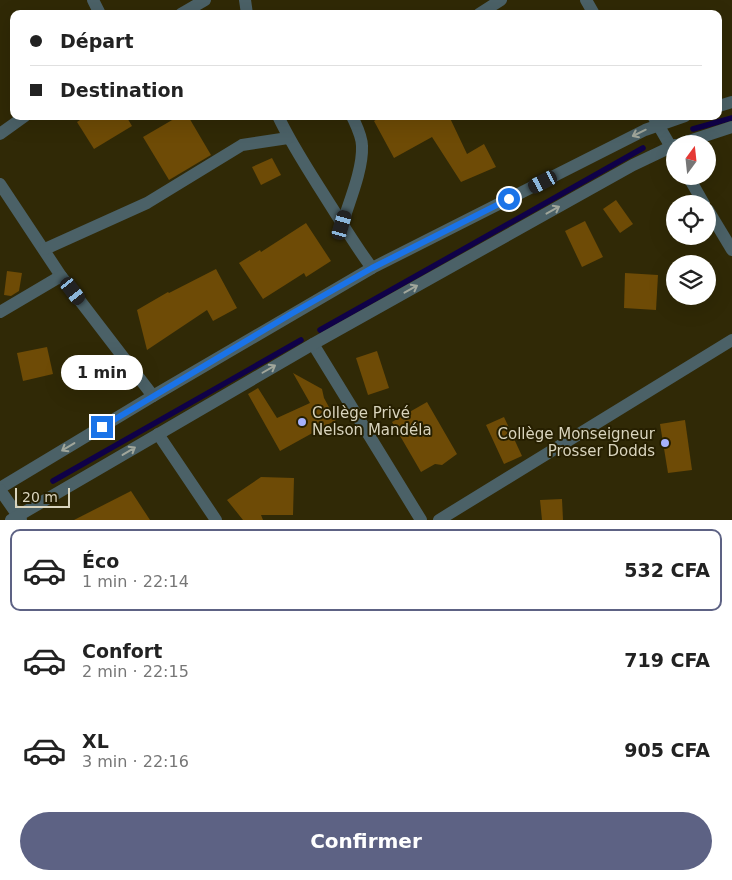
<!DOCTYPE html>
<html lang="fr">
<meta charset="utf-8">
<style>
:root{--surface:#fff;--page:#f6f6f6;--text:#222;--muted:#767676;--line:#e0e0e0;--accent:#5d6284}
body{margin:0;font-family:"DejaVu Sans",sans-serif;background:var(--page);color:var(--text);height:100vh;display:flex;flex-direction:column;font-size:19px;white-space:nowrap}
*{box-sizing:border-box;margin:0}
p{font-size:16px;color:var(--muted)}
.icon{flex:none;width:28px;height:28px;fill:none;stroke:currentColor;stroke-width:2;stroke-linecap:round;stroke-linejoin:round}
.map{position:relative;height:520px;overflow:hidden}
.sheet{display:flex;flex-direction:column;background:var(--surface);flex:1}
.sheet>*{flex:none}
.hud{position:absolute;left:10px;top:10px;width:712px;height:110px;border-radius:10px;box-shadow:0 5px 20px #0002;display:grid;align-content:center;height:110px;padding:0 20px;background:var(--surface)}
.needle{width:32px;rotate:15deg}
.buttons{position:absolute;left:666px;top:135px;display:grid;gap:10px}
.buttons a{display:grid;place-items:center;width:50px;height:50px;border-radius:50%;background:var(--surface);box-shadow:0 5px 20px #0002;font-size:25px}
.scale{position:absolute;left:15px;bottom:12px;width:55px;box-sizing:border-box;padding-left:5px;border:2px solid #d9d4bd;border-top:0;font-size:14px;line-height:18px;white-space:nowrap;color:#d9d4bd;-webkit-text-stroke:4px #261f00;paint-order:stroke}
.end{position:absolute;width:22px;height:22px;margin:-11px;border:6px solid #1a73e8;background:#fff;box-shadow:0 0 0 2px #fff}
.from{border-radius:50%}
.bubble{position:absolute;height:35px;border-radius:18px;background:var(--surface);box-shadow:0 5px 20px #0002;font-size:16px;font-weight:700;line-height:35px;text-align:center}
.car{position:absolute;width:15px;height:30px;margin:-15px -8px;border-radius:6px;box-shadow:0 0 4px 1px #0007;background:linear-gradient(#222 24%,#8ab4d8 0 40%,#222 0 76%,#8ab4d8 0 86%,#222 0)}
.hud b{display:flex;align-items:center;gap:18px;height:48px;font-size:19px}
.hud b+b{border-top:1px solid var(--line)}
.hud i{width:12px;height:12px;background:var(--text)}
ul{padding:9px 0 0;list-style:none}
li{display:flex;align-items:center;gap:15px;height:82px;margin:0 10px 8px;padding:0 10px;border:2px solid transparent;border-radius:10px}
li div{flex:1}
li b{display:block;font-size:19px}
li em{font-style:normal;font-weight:700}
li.on{border-color:var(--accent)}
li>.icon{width:45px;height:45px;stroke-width:1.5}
.cta{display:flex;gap:10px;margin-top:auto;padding:10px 20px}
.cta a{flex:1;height:58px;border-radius:30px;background:var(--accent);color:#fff;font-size:20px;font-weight:700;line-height:58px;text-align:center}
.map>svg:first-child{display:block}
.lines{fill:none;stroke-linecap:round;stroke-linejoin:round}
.stream{stroke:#0f0148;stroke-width:5.5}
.building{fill:#6e4b06}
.minor{stroke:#4b6167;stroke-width:12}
.oneway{stroke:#a0a69b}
.route{stroke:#1a73e8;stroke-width:6}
.poi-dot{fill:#a6b1fc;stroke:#261f00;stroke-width:2}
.labels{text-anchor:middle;stroke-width:4;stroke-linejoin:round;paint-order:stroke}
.poi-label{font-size:15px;fill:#d9d4bd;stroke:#261f00;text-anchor:start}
</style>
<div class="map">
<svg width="732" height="520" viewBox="0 0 732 520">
<rect width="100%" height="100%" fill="#302906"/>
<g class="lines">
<g class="stream">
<polyline points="693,129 732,118"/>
<polyline points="320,330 643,148"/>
<polyline points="53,481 301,340"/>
</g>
</g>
<g class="building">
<polygon points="86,116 126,116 132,126 94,149 77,122"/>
<polygon points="179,116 188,116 211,155 169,180 143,137"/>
<polygon points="382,116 449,116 467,154 484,144 496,167 461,182 432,137 394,158 374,121"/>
<polygon points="272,158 281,175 261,185 252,167"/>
<polygon points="616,200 633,224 620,233 603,209"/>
<polygon points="585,221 603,257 582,267 565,231"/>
<polygon points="306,223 331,261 306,277 304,273 263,299 239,263 260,250 261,252"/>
<polygon points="216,269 237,308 213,321 207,310 147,350 137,310 168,292 169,293"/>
<polygon points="7,271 22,273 19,291 11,296 4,295"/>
<polygon points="625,273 658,275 656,310 624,308"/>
<polygon points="47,347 53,374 23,381 17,353"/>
<polygon points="377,351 389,388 368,395 356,358"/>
<polygon points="293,373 322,389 324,398 336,420 280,451 248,394 258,388 277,418 310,403"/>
<polygon points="427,402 457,454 442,465 435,464 421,472 392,422"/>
<polygon points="504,417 522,456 504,464 486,425"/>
<polygon points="685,420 692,470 668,473 660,424"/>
<polygon points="261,477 294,478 293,515 261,515 263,520 243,520 227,500"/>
<polygon points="131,491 150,520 74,520"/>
<polygon points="562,499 563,520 542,520 540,500"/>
</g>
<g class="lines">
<g class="minor">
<polyline points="93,0 100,14"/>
<polyline points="245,0 247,14"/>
<polyline points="586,0 594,14"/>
<polyline points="181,14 205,0"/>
<polyline points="479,14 501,0"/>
<polyline points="719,106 732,102"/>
<path d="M278,116C293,148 313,177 331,206C345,228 357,248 372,268"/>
<polyline points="653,116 675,154"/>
<polyline points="0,134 25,116"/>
<polyline points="680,144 732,127"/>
<polyline points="688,176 704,204"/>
<polyline points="0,184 61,276 153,396"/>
<polyline points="708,210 732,250"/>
<path d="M342,225C349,202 363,170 362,146C362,136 356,125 352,116"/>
<polyline points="45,249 147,203 242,145 288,138"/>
<polyline points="0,312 61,276"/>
<polyline points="313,344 421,520"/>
<polyline points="158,434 216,520"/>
<polyline points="0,488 153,396 372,268 645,130 685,116"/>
<polyline points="0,490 21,520"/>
<polyline points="11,520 313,344 633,165 675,145"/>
<polyline points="439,520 732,340"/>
</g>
</g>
<defs><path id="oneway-shaft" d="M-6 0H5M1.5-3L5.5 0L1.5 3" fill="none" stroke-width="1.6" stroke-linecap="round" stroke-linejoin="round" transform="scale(1.25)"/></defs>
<g class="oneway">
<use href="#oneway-shaft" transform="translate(639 133) rotate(154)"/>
<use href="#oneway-shaft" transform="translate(553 210) rotate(-29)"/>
<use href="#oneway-shaft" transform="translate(411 289) rotate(-29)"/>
<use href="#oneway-shaft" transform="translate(269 369) rotate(-30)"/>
<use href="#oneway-shaft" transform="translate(68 447) rotate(149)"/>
<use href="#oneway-shaft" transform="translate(129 451) rotate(-31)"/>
</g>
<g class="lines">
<polyline class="route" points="102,427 291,314 372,268 509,199"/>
</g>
<g class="poi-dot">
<circle cx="302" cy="422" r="5"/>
<circle cx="665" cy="443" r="5"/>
</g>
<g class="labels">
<g class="poi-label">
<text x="312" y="418">Collège Privé<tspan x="312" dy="17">Nelson Mandéla</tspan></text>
<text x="655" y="439" text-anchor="end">Collège Monseigneur<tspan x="655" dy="17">Prosser Dodds</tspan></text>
</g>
</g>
</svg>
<div class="buttons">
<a><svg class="needle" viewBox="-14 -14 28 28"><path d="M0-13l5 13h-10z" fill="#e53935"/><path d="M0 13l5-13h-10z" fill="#767676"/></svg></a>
<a><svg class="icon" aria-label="locate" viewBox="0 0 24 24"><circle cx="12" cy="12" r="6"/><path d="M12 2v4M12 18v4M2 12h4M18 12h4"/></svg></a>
<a><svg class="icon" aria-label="layers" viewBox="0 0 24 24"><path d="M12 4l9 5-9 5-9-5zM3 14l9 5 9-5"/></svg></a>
</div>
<div class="scale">20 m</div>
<i class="end from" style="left:509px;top:199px"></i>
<i class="end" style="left:102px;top:427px"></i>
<div class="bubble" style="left:61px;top:355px;width:82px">1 min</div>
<i class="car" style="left:543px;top:182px;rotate:243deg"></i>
<i class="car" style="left:342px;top:225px;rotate:16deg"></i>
<i class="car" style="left:73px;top:291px;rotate:143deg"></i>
<div class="hud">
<b><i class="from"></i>Départ</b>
<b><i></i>Destination</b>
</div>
</div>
<section class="sheet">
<ul>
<li class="on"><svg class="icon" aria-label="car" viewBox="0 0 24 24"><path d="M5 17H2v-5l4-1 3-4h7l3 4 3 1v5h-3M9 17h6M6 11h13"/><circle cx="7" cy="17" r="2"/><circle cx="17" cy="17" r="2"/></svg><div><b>Éco</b><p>1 min · 22:14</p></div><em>532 CFA</em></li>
<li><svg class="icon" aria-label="car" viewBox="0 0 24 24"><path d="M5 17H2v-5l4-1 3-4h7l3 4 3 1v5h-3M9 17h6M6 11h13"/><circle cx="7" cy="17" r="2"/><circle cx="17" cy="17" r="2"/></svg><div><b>Confort</b><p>2 min · 22:15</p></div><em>719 CFA</em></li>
<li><svg class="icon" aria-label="car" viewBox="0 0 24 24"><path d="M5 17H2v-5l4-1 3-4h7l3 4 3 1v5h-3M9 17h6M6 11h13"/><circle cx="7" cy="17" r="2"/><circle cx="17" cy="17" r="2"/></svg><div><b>XL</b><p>3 min · 22:16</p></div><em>905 CFA</em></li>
</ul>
<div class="cta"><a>Confirmer</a></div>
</section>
